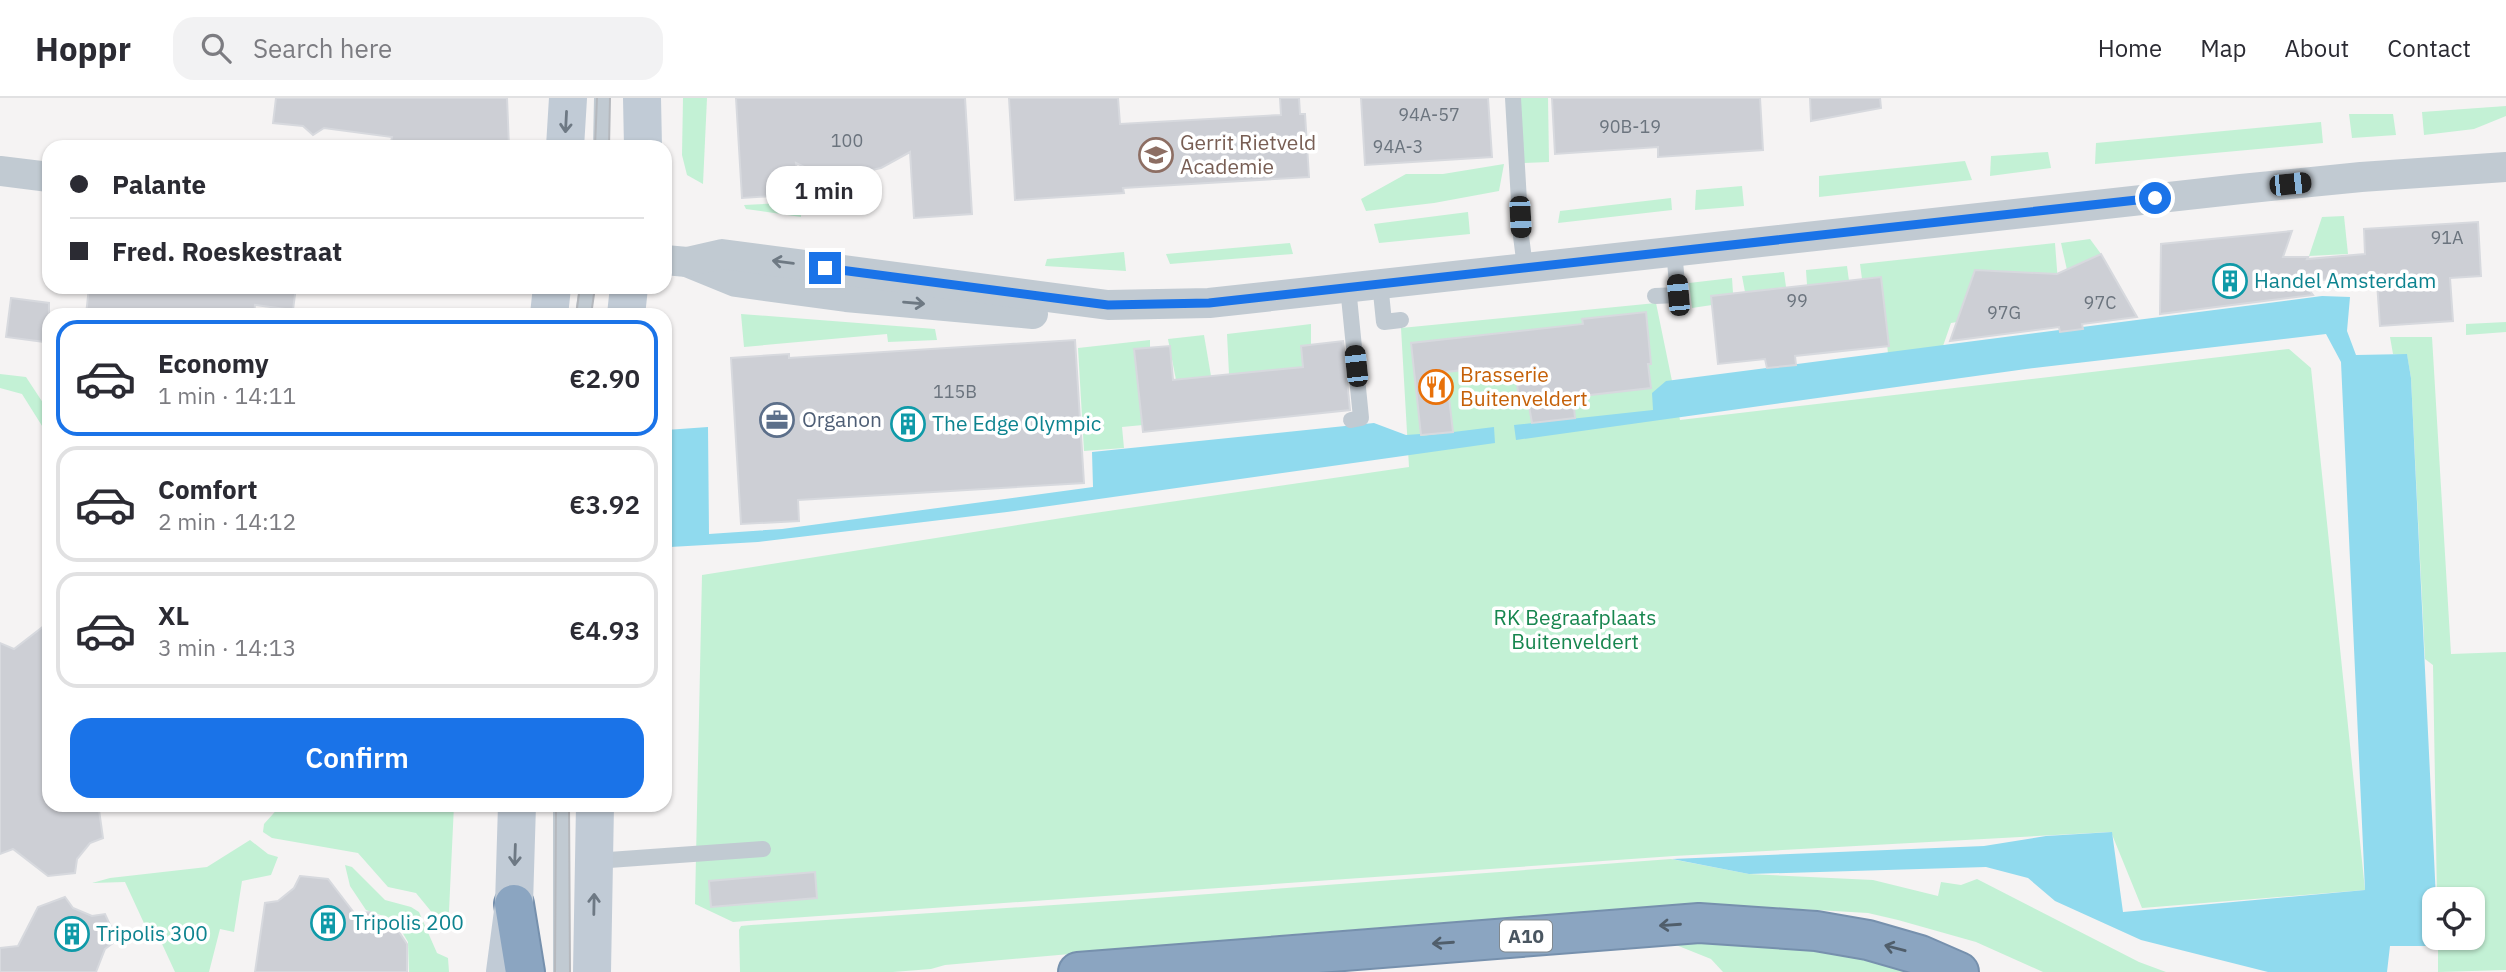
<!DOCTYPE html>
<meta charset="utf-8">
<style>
:root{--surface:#fff;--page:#f2f2f3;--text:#2b2b33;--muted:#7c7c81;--line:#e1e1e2;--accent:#1a73e8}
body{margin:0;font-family:"IBM Plex Sans",sans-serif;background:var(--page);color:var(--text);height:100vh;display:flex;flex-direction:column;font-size:26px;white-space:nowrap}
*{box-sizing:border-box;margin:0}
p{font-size:23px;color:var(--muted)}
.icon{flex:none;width:38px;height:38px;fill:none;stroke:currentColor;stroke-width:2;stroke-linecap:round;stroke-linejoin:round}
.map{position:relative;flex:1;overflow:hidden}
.side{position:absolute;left:42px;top:210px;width:630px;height:504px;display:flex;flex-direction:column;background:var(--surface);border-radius:21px;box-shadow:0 2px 5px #0004}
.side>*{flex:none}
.hud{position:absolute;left:42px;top:42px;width:630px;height:154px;border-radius:21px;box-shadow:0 2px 5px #0004;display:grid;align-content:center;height:154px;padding:0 28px;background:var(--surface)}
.tools{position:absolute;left:2422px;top:789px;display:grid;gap:14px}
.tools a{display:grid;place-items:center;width:63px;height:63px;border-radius:14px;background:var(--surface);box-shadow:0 2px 5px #0004;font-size:35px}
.end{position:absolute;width:32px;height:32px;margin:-16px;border:9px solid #1a73e8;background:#fff;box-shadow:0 0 0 4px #fff}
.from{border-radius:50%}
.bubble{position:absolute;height:49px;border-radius:21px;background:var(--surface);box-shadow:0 2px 5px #0004;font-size:23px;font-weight:600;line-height:49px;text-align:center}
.car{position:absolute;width:21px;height:42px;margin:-21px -10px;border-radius:9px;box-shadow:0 0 5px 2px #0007;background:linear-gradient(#222 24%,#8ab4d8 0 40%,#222 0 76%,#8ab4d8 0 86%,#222 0)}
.hud b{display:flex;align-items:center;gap:24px;height:66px;font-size:26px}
.hud b+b{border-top:2px solid var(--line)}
.hud i{width:18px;height:18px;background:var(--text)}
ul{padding:12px 0 0;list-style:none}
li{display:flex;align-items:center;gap:21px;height:116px;margin:0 14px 10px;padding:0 14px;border:4px solid var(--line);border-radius:21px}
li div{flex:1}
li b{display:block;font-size:26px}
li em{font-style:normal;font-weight:600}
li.on{border-color:var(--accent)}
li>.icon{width:63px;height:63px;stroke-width:1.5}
.action{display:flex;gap:14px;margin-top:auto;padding:14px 28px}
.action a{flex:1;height:80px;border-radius:21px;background:var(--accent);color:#fff;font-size:28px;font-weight:600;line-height:80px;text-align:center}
header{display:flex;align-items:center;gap:42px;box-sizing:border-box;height:98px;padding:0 35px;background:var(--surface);border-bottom:2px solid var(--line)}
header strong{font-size:33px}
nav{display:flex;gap:38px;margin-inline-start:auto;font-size:24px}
.search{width:490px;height:63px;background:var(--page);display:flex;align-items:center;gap:18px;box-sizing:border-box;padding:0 24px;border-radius:21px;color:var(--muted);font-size:26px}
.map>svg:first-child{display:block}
.green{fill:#c3f1d5}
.water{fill:#90daee}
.building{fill:#cdcfd5;stroke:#d7d9de;stroke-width:2}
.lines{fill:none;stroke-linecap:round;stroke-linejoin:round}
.motorway-casing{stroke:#7690ad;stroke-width:42}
.service{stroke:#c1cad2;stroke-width:16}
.minor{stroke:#c1cad2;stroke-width:30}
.secondary{stroke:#c1cbd6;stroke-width:38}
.motorway{stroke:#8ba5c1;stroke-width:38}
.tram{stroke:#b5b8bd;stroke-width:2}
.oneway{stroke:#6e7984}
.oneway2{stroke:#6e7983}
.oneway3{stroke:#505e6b}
.route{stroke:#1a73e8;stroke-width:9}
.labels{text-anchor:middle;stroke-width:7;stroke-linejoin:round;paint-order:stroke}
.number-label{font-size:18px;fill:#6b747e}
.shield{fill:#fff;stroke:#808990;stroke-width:2}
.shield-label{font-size:19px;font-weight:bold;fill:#4a5661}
.education-label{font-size:21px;fill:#785e54;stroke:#fff;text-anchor:start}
.culture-label{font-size:21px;fill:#0d838f;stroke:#fff;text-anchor:start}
.food-label{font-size:21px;fill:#c56008;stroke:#fff;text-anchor:start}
.service-label{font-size:21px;fill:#4e5e75;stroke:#fff;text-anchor:start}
.park-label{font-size:21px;fill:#17864f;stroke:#fff}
</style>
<header>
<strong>Hoppr</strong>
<div class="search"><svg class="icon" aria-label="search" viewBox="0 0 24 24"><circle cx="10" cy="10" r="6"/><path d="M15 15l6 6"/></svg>Search here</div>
<nav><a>Home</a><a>Map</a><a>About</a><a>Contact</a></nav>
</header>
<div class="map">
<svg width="2506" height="874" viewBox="0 0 2506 874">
<rect width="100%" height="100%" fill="#f5f3f3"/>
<g class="green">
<polygon points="683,0 707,0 703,86 687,77 682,57"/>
<polygon points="1520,0 1548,0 1549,64 1523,65"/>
<polygon points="2506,8 2506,18 2474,31 2424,37 2422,14"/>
<polygon points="2349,16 2393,16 2396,37 2352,40"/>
<polygon points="2321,24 2323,45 2095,66 2096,45"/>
<polygon points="2048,54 2051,70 1990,78 1991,58"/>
<polygon points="1965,63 1972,82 1819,99 1819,78"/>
<polygon points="1504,66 1499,93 1434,105 1366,113 1361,101 1406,76 1443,76"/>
<polygon points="1742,88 1744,108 1695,112 1696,92"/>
<polygon points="1671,100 1672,112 1558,125 1560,113"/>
<polygon points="800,104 801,119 746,111 744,107"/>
<polygon points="1468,114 1470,136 1379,145 1374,126"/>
<polygon points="2344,118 2348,156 2309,158 2322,119"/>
<polygon points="2090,141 2101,156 2067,172 2061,145"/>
<polygon points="1290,145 1293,156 1170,166 1166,156"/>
<polygon points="2055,145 2059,198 2051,176 1975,172 1957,224 1951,225 1943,248 1888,256 1881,180 1862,181 1860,166"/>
<polygon points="1124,154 1126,173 1045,168 1047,161"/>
<polygon points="1847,168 1849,183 1807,187 1806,172"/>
<polygon points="1784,174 1786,189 1745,194 1742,178"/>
<polygon points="1732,180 1733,195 1712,198 1712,207 1692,210 1689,185"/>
<polygon points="1656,205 1680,322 2289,251 2311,270 2365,792 2142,810 2111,734 1674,758 733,824 695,806 702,477 1081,417 1409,369 1401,230"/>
<polygon points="741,216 935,231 937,242 888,244 887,236 744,249"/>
<polygon points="2506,224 2506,234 2466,237 2466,226"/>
<polygon points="1311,226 1311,247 1303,249 1305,269 1229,276 1227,236"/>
<polygon points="1204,237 1211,278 1176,282 1168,241"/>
<polygon points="2390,239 2432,239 2451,556 2506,554 2506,872 2438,874 2438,840 2473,840 2473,802 2437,801 2433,567 2425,561 2411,280 2407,257 2393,256"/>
<polygon points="1150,242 1150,250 1134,252 1143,327 1122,329 1124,350 1084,353 1078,250"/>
<polygon points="0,276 26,279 49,314 49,339 22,296 0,290"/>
<polygon points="281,707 454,707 448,834 416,795 388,789 358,755 272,740 263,734 264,726"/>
<polygon points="250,742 268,756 278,759 271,777 242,783 234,834 220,831 209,874 175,874 157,835 149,836 125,784 92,785 110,780 207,769"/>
<polygon points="1671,761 1749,776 1873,782 1938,798 1941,784 1961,787 1977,781 2139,864 2166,874 2043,874 1976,844 1898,822 1868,815 1746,808 1637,810 1308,835 945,867 931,871 893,874 740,874 739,832 741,828 751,827 1129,802"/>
<polygon points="345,767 352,769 385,802 411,809 419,814 437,855 448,860 449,874 409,874 408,844 395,822 366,812 350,788"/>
<polygon points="1736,841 1836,847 1919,874 1723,874 1711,861 1671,845"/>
</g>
<g class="water">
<polygon points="2322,198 2350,199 2347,233 2356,257 2407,256 2411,280 2436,801 2434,840 2437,840 2438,848 2390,848 2387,874 2268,874 2141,842 2055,803 2028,780 1986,769 1749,776 1672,761 1984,748 2046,738 2112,734 2123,814 2365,792 2341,264 2326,236 2026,271 1516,342 1514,327 1653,312 1652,295 1666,283"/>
<polygon points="1374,325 1406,337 1420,336 1421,338 1494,329 1495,345 1007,414 758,444 670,449 669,511 665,516 665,532 666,332 708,329 709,436 782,431 1093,389 1092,354"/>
</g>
<g class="building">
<polygon points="276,0 507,0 509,49 390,49 392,39 324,30 313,37 303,28 273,25"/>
<polygon points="736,0 965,0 972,116 914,120 910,54 881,70 872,72 863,85 855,80 845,84 834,83 796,65 801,96 742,100"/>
<polygon points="1009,0 1118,0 1120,26 1281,17 1280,0 1299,0 1300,16 1305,16 1309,79 1123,90 1124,95 1015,102"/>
<polygon points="1361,0 1488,0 1492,59 1365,67"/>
<polygon points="1552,0 1760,0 1763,52 1658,59 1658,49 1555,56"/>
<polygon points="1810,0 1880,0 1881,10 1811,23"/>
<polygon points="2478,124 2481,178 2450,180 2453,223 2380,228 2377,184 2374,184 2374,179 2302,183 2313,197 2160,216 2161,146 2292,133 2283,159 2308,159 2307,161 2365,156 2364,131"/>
<polygon points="2101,156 2137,219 2082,226 2083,231 2060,234 2059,229 1950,243 1975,172 2057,176"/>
<polygon points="1881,179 1889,248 1795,258 1796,267 1767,270 1765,261 1718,266 1711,198"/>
<polygon points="89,189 296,189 293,212 255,207 254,217 86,217"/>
<polygon points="11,200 49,205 49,231 46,231 45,244 6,239"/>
<polygon points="1646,214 1651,266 1648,266 1651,290 1573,299 1575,320 1532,325 1529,308 1520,309 1515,270 1481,270 1446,274 1453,334 1421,337 1411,245 1583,226 1582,221"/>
<polygon points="1075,242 1084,385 798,402 799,423 741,426 731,260 789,256 789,260"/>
<polygon points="1343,243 1350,312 1143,334 1134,251 1170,248 1173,282 1303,269 1301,248"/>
<polygon points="49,524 49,707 85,707 86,710 99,712 103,740 90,745 77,761 75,775 48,778 13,751 0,756 0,545 14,551"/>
<polygon points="815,774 817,800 711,809 709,783"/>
<polygon points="300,778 328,781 355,816 370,814 393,825 407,846 407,874 255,874 265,805 278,803 294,790"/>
<polygon points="65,799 73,810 92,818 105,816 117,842 105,851 96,874 0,874 0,850 18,848 38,809"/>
</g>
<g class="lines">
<g class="motorway-casing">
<g id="motorway">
<polyline points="514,806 525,874"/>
<polyline points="1078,874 1699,825 1816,833 1868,842 1920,857 1959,874"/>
</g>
</g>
<g class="service">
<polyline points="1513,0 1521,138 1525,169"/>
<polyline points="601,49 602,0"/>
<polyline points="1380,185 1384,224 1401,222"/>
<polyline points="1348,189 1361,320 1351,322"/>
<polyline points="1655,198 1678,197 1674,152"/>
<polyline points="583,217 587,189"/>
<polyline points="595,763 763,751"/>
<polyline points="561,874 561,707"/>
</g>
<g class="minor">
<polyline points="0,73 49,79"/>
<polyline points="665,162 687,164 736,184 846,199 1033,216"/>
<polyline points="687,164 722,156 1108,207 1209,205 2241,91 2361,79 2506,69"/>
</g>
<g class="secondary">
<polyline points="642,0 643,49"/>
<polyline points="565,49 568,0"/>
<polyline points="549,217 552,189"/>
<polyline points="626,217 629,189"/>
<polyline points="505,874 514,806 517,707"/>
<polyline points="592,874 595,707"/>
</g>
<use href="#motorway" class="motorway"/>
<g class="tram">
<polyline points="595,49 597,0"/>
<polyline points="609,49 610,0"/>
<polyline points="576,217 580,189"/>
<polyline points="591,217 595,189"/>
<polyline points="569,707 570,874"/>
<polyline points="555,874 556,707"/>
</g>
</g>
<defs><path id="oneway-shaft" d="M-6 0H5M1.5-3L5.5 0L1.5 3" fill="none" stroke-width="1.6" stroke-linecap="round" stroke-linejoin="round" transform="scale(1.75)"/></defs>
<g class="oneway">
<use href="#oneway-shaft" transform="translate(566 24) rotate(93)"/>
<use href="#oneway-shaft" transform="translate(515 757) rotate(92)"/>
<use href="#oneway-shaft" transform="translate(594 806) rotate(-89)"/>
</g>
<g class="oneway2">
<use href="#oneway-shaft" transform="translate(783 164) rotate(-173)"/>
<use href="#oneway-shaft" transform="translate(914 205) rotate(5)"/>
</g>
<g class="oneway3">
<use href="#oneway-shaft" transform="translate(1670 827) rotate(176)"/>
<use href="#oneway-shaft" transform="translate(1443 845) rotate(176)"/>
<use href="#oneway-shaft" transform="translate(1895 850) rotate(-165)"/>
</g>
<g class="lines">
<polyline class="route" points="825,170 1108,207 1209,205 2155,100"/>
</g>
<defs>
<g id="university-ring" transform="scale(1.75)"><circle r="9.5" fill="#fff" stroke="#8d6e63" stroke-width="1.5"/><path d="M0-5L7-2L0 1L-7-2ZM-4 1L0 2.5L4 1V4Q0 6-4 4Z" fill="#8d6e63"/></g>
<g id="building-ring" transform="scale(1.75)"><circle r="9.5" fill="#fff" stroke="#0f9aa8" stroke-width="1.5"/><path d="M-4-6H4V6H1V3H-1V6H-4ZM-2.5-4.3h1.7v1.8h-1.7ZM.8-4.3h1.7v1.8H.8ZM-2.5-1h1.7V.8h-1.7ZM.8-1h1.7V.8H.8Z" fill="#0f9aa8"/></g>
<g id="restaurant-ring" transform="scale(1.75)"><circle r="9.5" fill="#fff" stroke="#e8710a" stroke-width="1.5"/><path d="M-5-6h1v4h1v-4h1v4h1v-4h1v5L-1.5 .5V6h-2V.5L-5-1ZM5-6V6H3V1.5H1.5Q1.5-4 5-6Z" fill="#e8710a"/></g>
<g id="office-ring" transform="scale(1.75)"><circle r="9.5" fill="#fff" stroke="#5c6f8a" stroke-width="1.5"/><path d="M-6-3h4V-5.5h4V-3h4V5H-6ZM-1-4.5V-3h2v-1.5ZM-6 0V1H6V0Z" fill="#5c6f8a"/></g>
</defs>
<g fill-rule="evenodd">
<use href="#university-ring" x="1156" y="57"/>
<use href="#building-ring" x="2230" y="183"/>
<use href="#restaurant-ring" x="1436" y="289"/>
<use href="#office-ring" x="777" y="322"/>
<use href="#building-ring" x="908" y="326"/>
<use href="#building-ring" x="328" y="825"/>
<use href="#building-ring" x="72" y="836"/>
</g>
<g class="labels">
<g class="number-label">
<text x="1429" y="23">94A-57</text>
<text x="1630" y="35">90B-19</text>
<text x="847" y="49">100</text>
<text x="1398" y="55">94A-3</text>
<text x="2447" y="146">91A</text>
<text x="1797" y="209">99</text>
<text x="2100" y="211">97C</text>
<text x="2004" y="221">97G</text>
<text x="955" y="300">115B</text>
</g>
<rect class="shield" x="1500" y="822.5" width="52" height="31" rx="5"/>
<g class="shield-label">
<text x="1526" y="845">A10</text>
</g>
<g class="education-label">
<text x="1180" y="52">Gerrit Rietveld<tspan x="1180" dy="24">Academie</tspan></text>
</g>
<g class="culture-label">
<text x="2254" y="190">Handel Amsterdam</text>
<text x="932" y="333">The Edge Olympic</text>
<text x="352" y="832">Tripolis 200</text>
<text x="96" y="843">Tripolis 300</text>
</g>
<g class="food-label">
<text x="1460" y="284">Brasserie<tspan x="1460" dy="24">Buitenveldert</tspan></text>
</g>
<g class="service-label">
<text x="802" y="329">Organon</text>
</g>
<g class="park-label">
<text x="1575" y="527">RK Begraafplaats<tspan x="1575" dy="24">Buitenveldert</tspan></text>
</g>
</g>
</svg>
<div class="tools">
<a><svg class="icon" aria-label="locate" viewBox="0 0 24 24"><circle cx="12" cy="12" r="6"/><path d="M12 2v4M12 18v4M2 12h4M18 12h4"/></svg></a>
</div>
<i class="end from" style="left:2155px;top:100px"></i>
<i class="end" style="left:825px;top:170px"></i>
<div class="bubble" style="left:766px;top:68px;width:116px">1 min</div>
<i class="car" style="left:2290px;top:86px;rotate:84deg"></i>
<i class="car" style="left:1520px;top:119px;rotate:177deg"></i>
<i class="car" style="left:1678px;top:197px;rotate:355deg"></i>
<i class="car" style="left:1356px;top:268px;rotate:354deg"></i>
<div class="hud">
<b><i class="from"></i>Palante</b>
<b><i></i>Fred. Roeskestraat</b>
</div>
<section class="side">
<ul>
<li class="on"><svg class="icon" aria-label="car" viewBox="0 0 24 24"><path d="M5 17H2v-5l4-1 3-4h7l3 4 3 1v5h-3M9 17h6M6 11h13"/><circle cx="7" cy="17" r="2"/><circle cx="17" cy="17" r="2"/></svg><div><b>Economy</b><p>1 min · 14:11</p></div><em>€2.90</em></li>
<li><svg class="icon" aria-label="car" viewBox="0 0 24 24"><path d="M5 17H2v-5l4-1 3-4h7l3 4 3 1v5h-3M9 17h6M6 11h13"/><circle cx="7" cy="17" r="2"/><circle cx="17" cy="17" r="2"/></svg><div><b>Comfort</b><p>2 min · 14:12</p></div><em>€3.92</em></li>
<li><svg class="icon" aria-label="car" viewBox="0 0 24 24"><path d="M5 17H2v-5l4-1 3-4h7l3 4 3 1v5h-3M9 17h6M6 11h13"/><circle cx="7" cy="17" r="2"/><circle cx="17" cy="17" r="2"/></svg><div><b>XL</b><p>3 min · 14:13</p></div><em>€4.93</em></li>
</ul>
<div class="action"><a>Confirm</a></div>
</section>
</div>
